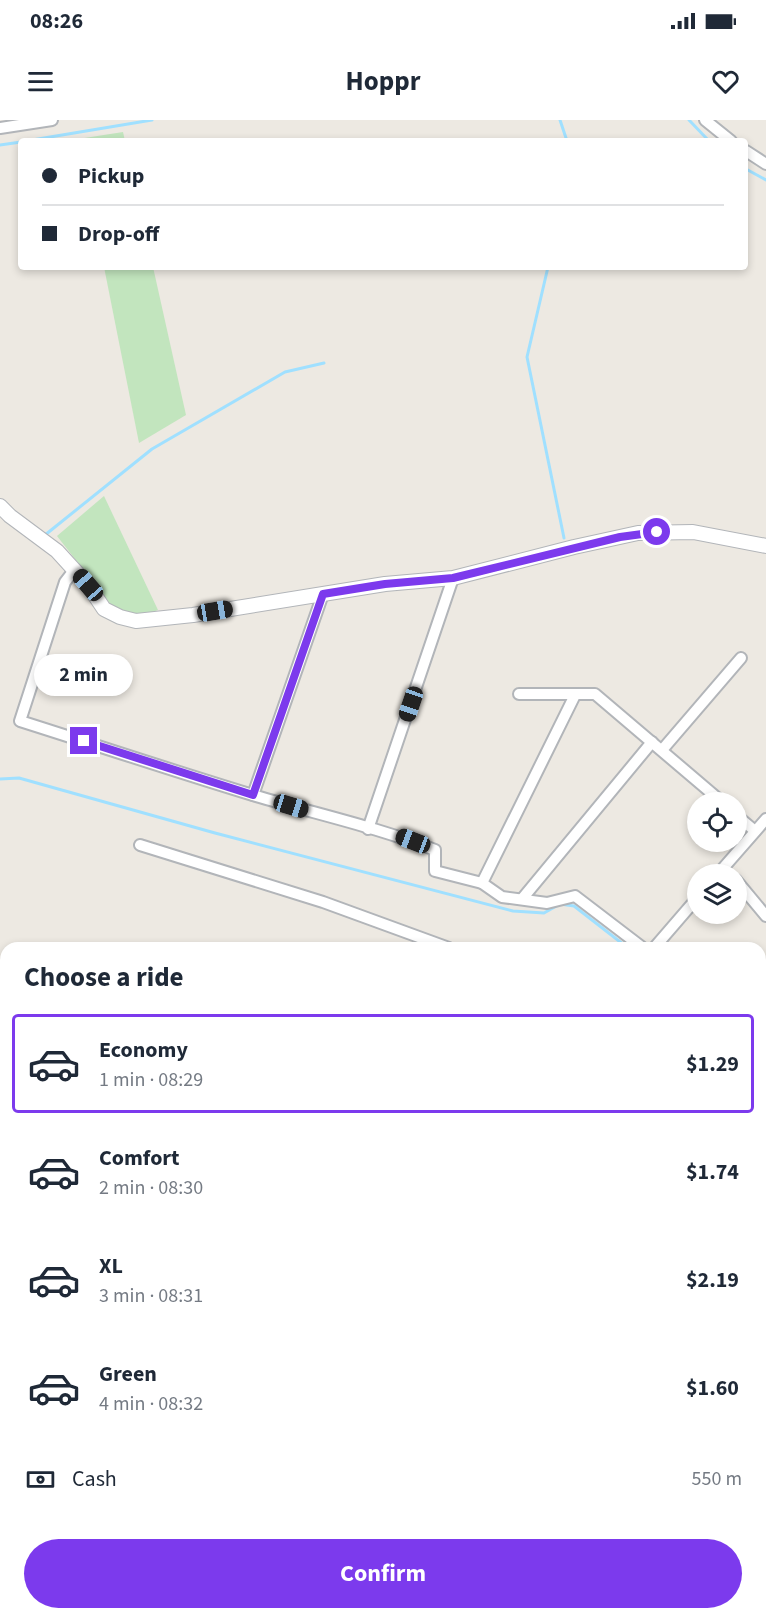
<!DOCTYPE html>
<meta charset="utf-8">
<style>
:root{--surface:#fff;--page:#f6f6f7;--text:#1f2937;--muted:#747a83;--line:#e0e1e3;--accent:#7c3aed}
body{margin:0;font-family:"Source Sans 3",sans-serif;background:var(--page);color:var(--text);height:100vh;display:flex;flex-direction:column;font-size:22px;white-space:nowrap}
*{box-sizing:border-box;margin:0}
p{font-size:20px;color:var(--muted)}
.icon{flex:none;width:33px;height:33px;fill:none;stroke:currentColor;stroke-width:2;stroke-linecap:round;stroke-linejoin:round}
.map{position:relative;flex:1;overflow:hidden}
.drawer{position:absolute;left:0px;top:822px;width:766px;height:678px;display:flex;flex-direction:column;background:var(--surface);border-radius:18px 18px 0 0;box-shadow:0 3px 9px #0003}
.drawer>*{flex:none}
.hud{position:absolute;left:18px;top:18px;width:730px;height:132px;border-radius:6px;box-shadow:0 3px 9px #0003;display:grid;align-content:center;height:132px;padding:0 24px;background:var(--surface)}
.tools{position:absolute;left:687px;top:672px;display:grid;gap:12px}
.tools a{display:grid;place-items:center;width:60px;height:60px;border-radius:50%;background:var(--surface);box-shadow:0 3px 9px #0003;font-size:30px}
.end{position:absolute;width:27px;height:27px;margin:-14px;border:8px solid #7c3aed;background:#fff;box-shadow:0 0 0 3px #fff}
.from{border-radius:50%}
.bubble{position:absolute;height:42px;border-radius:21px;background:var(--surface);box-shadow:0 3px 9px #0003;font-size:20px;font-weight:700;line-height:42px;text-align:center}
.car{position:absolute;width:18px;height:36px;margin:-18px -9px;border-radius:8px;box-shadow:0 0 4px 2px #0007;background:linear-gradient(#222 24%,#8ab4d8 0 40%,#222 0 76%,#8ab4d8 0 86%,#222 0)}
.hud b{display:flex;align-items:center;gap:21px;height:57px;font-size:22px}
.hud b+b{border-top:2px solid var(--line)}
.hud i{width:15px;height:15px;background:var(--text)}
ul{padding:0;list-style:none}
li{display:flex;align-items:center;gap:18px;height:99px;margin:0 12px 9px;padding:0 12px;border:3px solid transparent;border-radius:6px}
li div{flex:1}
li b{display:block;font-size:22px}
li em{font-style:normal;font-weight:700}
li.on{border-color:var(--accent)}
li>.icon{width:54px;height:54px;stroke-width:1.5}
h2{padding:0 24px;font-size:27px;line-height:72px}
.pay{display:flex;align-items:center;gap:15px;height:66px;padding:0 24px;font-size:22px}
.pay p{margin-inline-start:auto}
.cta{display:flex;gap:12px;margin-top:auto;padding:12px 24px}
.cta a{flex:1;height:69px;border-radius:36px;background:var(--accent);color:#fff;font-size:24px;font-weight:700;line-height:69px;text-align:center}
.status{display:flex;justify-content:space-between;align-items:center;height:42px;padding:0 30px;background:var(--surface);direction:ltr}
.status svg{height:16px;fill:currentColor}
header{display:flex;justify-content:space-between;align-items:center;height:78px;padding:0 24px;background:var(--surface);font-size:27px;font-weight:700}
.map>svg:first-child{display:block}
.green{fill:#c2e5be}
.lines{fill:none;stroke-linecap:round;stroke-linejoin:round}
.stream{stroke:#a0e0ff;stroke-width:3}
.minor-casing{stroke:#b2b5b9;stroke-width:14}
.tertiary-casing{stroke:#b2b5b9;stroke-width:16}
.secondary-casing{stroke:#b3b8bc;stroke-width:18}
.minor{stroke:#fff;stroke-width:10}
.tertiary{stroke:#fff;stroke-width:14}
.secondary{stroke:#fff;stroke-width:15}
.route{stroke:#7c3aed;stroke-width:8}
</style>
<div class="status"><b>08:26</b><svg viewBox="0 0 49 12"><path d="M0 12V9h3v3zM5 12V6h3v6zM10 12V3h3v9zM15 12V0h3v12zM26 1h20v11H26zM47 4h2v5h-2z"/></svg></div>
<header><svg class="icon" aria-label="menu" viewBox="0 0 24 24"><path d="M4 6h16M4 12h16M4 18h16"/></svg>Hoppr<svg class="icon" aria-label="heart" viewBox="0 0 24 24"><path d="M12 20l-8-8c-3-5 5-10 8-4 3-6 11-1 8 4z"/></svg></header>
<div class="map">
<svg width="766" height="1500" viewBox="0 0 766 1500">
<rect width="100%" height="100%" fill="#ede9e2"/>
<g class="green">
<polygon points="123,12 125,21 79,21 78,19"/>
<polygon points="104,147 153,147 186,295 139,323"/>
<polygon points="104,376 158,490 140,497 111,485 57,416"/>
<polygon points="0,840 6,841 6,1060 0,1096"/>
</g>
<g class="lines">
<g class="stream">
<polyline points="560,0 567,21"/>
<polyline points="689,0 709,21"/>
<polyline points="26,21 152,0"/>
<polyline points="0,25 21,22"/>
<polyline points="746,49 766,60"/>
<polyline points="548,147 527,237 564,418"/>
<polyline points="45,415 152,329 285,252 324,243"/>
<polyline points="0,659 19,658 215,713 513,791 544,793 560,784 574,786 628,828"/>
<polyline points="760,935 766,939"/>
<polyline points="0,1408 6,1414"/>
<polyline points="87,1494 92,1500"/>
</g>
<g class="minor-casing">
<g id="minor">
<polyline points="705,0 731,21"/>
<polyline points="0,8 52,0"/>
<polyline points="746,31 766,44"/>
<path d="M75,449L65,462L20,601C99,626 177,652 256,676C316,694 377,707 435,730V751L482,763L502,777L547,783L575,776L643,828"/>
<polyline points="519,574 595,574 722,682"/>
<polyline points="662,630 741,538"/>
<polyline points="253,675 323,474"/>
<polyline points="736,695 755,711"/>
<polyline points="368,709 453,458"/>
<polyline points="140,725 323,782 449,828"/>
<polyline points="718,754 766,699"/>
<polyline points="736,760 766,796"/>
<polyline points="482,763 575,575"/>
<polyline points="522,779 652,622"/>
<polyline points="654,828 698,777"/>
<polyline points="760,1000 766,1005"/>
<polyline points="0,1164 6,1149"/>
<polyline points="760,1175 766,1170"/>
<polyline points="0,1400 6,1405"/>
<polyline points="760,1478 766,1483"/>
<polyline points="97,1494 103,1500"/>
<polyline points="517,1494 522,1500"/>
</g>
</g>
<g class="tertiary-casing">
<polyline id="tertiary" points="0,386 10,396 57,431 88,465 104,489 120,497 136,501 193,495 385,464 453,458 574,427 638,413 693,412 766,426"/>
</g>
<g class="secondary-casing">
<g id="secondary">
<polyline points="760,1357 766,1355"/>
<polyline points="566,1500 572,1494"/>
</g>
</g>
<use href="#minor" class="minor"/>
<use href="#tertiary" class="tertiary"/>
<use href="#secondary" class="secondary"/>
</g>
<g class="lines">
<polyline class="route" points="84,621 253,675 323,474 385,464 453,458 620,417 657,412"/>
</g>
</svg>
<div class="tools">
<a><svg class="icon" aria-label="locate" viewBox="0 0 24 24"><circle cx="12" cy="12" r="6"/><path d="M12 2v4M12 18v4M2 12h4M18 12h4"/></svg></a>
<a><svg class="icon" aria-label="layers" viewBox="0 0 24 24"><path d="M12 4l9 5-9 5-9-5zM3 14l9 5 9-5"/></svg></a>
</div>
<i class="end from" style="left:657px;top:412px"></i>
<i class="end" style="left:84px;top:621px"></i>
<div class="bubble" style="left:34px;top:534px;width:99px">2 min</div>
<i class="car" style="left:88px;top:465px;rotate:319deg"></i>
<i class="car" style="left:215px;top:491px;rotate:81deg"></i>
<i class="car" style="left:411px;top:584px;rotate:199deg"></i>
<i class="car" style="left:291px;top:686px;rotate:107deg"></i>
<i class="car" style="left:413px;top:721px;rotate:291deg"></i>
<div class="hud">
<b><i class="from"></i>Pickup</b>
<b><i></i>Drop-off</b>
</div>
<section class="drawer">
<h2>Choose a ride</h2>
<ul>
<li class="on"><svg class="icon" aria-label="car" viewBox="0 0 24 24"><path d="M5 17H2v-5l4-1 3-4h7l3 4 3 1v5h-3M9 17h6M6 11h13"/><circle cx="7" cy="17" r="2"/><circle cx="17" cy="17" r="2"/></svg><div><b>Economy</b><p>1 min · 08:29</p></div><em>$1.29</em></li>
<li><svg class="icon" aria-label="car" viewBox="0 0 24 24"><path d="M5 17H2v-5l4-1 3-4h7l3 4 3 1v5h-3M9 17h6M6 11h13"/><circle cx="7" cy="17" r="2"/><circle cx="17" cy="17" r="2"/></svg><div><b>Comfort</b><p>2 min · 08:30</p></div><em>$1.74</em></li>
<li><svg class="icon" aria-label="car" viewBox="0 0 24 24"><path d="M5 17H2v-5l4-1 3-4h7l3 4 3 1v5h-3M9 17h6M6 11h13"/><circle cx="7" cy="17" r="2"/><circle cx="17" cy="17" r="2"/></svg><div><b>XL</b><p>3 min · 08:31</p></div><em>$2.19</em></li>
<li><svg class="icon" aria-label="car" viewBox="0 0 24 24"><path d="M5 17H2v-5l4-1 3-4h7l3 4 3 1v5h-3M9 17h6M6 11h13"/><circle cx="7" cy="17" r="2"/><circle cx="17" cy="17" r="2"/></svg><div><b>Green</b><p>4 min · 08:32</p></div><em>$1.60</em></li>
</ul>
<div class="pay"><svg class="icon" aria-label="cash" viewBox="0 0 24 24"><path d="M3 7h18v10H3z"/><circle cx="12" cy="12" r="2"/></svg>Cash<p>550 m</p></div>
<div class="cta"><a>Confirm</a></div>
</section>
</div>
